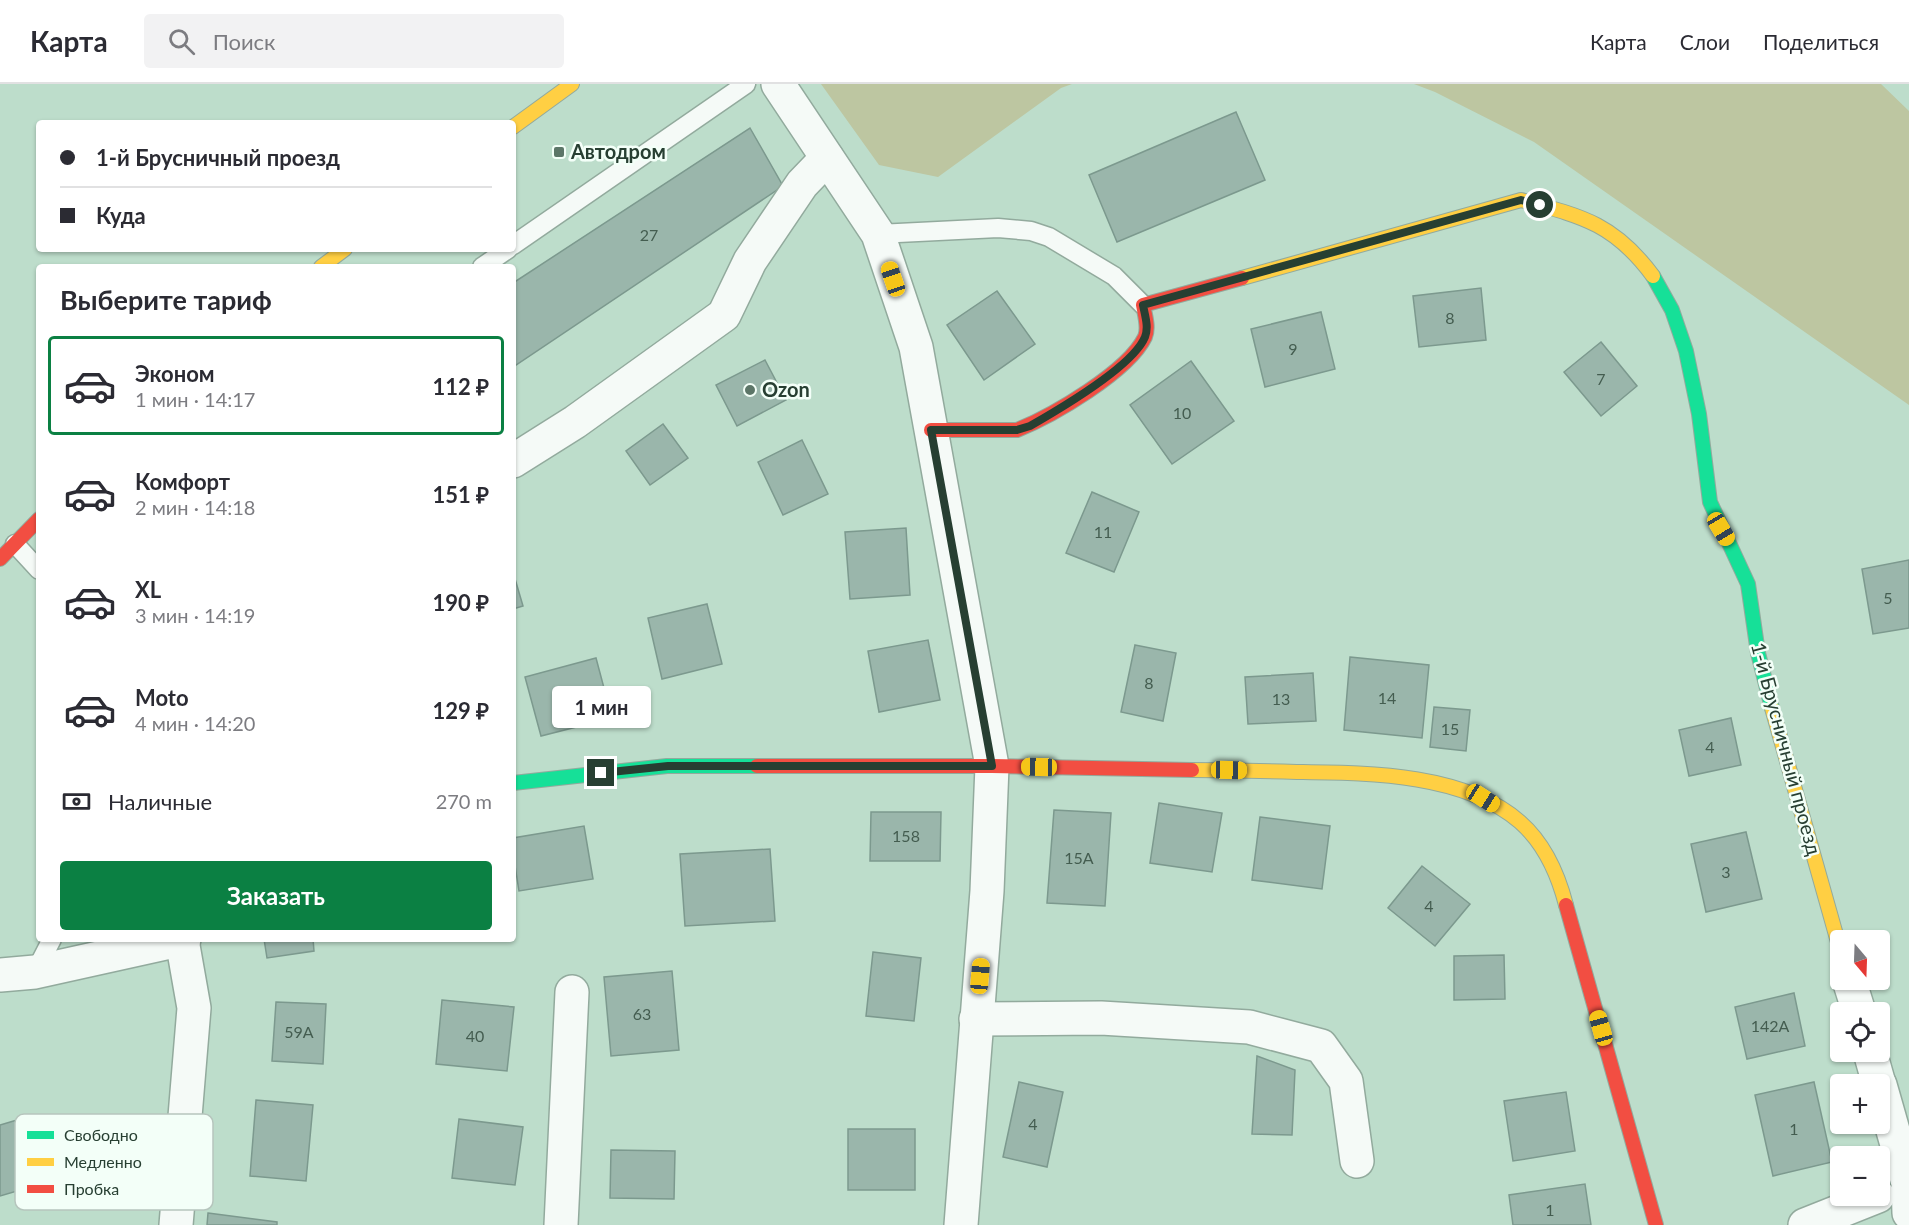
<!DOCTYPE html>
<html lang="ru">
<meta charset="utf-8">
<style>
:root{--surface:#fff;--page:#f2f2f3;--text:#2b2b33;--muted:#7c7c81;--line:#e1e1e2;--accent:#0b8043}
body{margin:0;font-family:Lato,sans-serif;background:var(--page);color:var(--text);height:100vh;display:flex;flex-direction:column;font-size:22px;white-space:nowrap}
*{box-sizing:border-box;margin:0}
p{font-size:20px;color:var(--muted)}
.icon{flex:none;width:33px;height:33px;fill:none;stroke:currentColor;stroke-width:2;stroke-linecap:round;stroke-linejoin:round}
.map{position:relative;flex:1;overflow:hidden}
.side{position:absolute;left:36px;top:180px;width:480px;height:678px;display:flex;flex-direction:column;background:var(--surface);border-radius:6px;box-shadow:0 2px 4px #0004}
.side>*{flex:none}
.guide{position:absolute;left:36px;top:36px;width:480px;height:132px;border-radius:6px;box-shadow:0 2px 4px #0004;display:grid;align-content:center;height:132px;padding:0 24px;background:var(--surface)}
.needle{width:39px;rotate:161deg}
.controls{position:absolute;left:1830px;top:846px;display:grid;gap:12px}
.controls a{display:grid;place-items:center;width:60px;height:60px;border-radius:6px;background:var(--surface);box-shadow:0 2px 4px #0004;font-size:30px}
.end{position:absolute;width:27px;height:27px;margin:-14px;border:8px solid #273f32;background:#fff;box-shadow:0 0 0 3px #fff}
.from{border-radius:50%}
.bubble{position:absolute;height:42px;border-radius:6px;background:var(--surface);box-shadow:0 2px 4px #0004;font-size:20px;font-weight:700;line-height:42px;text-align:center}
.car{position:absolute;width:18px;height:36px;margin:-18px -9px;border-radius:8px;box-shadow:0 0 4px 2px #0007;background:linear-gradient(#f5c518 24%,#345 0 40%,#f5c518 0 76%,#345 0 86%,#f5c518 0)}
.guide b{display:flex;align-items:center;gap:21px;height:57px;font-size:22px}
.guide b+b{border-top:2px solid var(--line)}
.guide i{width:15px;height:15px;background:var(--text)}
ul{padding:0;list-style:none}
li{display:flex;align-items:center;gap:18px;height:99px;margin:0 12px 9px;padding:0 12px;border:3px solid transparent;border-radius:6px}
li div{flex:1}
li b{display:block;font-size:22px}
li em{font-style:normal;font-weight:700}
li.active{border-color:var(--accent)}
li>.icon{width:54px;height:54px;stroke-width:1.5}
h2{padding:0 24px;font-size:27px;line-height:72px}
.pay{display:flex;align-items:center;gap:15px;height:66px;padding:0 24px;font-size:22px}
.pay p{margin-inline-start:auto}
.action{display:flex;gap:12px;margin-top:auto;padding:12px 24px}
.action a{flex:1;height:69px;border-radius:6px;background:var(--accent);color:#fff;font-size:24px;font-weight:700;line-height:69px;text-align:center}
header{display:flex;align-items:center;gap:36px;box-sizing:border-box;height:84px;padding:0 30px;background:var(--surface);border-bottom:2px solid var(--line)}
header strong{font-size:28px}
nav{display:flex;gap:33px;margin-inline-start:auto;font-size:21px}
.search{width:420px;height:54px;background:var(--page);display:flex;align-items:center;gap:15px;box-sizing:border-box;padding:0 21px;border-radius:6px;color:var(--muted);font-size:22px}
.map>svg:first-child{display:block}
.green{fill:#bdc6a1}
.building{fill:#9ab6ab;stroke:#7c998e;stroke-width:1.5}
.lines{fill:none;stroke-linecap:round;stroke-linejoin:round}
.lane-casing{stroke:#92aa9d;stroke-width:21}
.street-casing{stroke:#92aa9d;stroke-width:36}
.fast-casing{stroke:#92aa9d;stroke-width:16}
.slow-casing{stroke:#92aa9d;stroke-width:16}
.jam-casing{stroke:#92aa9d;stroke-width:16}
.lane{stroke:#f5faf7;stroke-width:18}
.street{stroke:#f5faf7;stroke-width:33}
.fast{stroke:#16e098;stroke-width:14}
.slow{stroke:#ffcf43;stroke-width:14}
.jam{stroke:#f24e42;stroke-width:14}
.route{stroke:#273f32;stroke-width:8}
.poi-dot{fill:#5c7668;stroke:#f3fff8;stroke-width:2}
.labels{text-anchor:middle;stroke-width:5;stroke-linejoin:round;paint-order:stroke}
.number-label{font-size:16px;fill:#445d50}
.poi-label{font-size:20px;font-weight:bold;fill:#273f32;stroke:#f3fff8;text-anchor:start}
.street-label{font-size:20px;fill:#273f32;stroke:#f3fff8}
.key{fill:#f3fff8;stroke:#b6c5bd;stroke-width:1.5}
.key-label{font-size:16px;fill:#273f32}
</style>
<header>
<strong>Карта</strong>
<div class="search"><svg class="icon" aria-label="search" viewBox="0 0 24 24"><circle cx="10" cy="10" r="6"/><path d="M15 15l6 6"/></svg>Поиск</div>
<nav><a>Карта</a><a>Слои</a><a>Поделиться</a></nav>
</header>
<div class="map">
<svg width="1909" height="1141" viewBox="0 0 1909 1141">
<rect width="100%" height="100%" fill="#bdddcb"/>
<g class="green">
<polygon points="821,0 1072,0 1061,4 938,93 879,81"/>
<polygon points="1414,0 1881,0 1909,27 1909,321 1534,58 1435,8"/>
</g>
<g class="building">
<polygon points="1236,28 1265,96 1117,158 1089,91"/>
<polygon points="750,44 783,102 513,283 513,199"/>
<polygon points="1481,204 1486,256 1419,263 1413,212"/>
<polygon points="997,207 1035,260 984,296 947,241"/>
<polygon points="1321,228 1335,285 1265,303 1251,245"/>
<polygon points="1601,258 1637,302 1601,332 1564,288"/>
<polygon points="765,276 786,316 737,342 716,301"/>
<polygon points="1191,277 1234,337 1172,380 1130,321"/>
<polygon points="663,340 688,374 650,401 626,367"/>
<polygon points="802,356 828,410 783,431 758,378"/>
<polygon points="1092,408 1139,428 1114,488 1066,469"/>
<polygon points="906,444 910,511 850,515 845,448"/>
<polygon points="1909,476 1909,544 1873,550 1862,485"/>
<polygon points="513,488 523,522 513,525"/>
<polygon points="707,520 722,580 662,595 648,534"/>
<polygon points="928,556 940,616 879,628 868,567"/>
<polygon points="1135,561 1176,569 1163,637 1121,628"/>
<polygon points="1350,573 1429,581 1422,654 1344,646"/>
<polygon points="596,574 612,634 541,652 525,593"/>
<polygon points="1313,589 1316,637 1248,640 1245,593"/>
<polygon points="1434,623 1470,626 1466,667 1430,663"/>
<polygon points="1731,634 1741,681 1689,692 1679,646"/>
<polygon points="1159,719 1222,729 1212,788 1150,779"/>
<polygon points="1054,726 1111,729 1105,822 1047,819"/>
<polygon points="871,728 941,728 940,777 870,777"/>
<polygon points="1260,733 1330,742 1322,805 1252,796"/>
<polygon points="584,742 593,795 519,807 513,769 513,754"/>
<polygon points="1746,748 1762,815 1706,828 1691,760"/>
<polygon points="770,765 775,837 685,842 680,770"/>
<polygon points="1422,782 1470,820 1435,862 1388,824"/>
<polygon points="264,855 313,855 314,867 267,874"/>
<polygon points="873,868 921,874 914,937 866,932"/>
<polygon points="1504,871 1505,915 1454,916 1454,872"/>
<polygon points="672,887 679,966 611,972 604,893"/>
<polygon points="1794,909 1805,962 1747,975 1735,923"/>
<polygon points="442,916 514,923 507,987 436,980"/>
<polygon points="276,918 326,920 323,980 272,977"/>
<polygon points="1257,972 1295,986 1292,1051 1252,1050"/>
<polygon points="1019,998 1063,1008 1047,1083 1003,1073"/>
<polygon points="1814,998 1832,1078 1773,1092 1755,1011"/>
<polygon points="1566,1008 1575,1067 1513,1077 1504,1017"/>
<polygon points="256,1016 313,1021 306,1097 250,1092"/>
<polygon points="459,1035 523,1043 515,1101 452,1094"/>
<polygon points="17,1036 34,1102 0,1112 0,1041"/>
<rect x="848" y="1045" width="67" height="61"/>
<polygon points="611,1066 675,1067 674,1115 610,1114"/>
<polygon points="1585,1100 1591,1141 1513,1141 1509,1111"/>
<polygon points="208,1129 277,1138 277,1141 207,1141"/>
</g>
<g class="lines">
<g class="lane-casing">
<g id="lane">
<polyline points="878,150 998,144 1031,147 1049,153 1114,192 1143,221"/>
<polyline points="513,161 746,0"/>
<polyline points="482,183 508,165"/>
<polyline points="15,460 39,486"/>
<polyline points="35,888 52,855"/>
</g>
</g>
<g class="street-casing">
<g id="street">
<polyline points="778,0 878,150 916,263 992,682 987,807 961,1141"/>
<polyline points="513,377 575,338 724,231 750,177 802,100 827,74"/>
<polyline points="0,891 35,888 184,855"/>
<polyline points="1849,896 1859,928"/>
<polyline points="976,935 1101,934 1249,943 1321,962 1346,997 1357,1077"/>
<polyline points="1870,968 1879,1000"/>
<polyline points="1880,1001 1908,1099 1909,1129"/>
<polyline points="176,1141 194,924 182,856"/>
<polyline points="561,1141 572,908"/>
<polyline points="1805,1141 1878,1112"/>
</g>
</g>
<g class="fast-casing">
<g id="fast">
<polyline points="1653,192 1672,226 1686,267 1699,330 1710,418 1748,500 1758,569 1772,624"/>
<polyline points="513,699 667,682 757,682"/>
</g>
</g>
<g class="slow-casing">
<g id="slow">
<polyline points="513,43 572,0"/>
<polyline points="321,183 345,165"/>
<path d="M1242,194L1521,116C1581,132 1614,139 1653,192"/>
<polyline points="1772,624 1840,865"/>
<path d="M1192,686C1227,686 1262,687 1297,688C1368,689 1464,689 1520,738C1545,760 1558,790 1566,821"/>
</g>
</g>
<g class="jam-casing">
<g id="jam">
<path d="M931,346H1017C1052,332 1128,288 1145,253C1149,244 1145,231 1143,221L1242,194"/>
<polyline points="0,475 39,435"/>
<polyline points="757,682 992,682 1192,686"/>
<polyline points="1566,821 1656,1141"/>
</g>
</g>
<use href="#lane" class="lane"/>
<use href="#street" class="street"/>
<use href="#fast" class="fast"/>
<use href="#slow" class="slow"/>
<use href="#jam" class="jam"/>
</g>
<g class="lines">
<path class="route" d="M601,689L668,682H992L931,346H1017L1030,342C1058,326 1133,282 1145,253C1149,243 1145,232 1143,221L1521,116L1540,121"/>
</g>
<g class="poi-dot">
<rect x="553" y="62" width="12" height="12" rx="3"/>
<circle cx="750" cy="306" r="6"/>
</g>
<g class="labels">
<g class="number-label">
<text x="649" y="157">27</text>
<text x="1450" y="240">8</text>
<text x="1293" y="271">9</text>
<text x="1601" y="301">7</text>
<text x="1182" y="335">10</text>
<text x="1103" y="454">11</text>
<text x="1888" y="520">5</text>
<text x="1149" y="605">8</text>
<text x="1387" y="620">14</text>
<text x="1281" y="621">13</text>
<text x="1450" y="651">15</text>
<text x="1710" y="669">4</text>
<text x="906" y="758">158</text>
<text x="1079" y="780">15А</text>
<text x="1726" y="794">3</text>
<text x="1429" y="828">4</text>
<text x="642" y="936">63</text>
<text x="1770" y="948">142А</text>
<text x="299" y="954">59А</text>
<text x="475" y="958">40</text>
<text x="1033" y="1046">4</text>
<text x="1794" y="1051">1</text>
<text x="1550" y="1132">1</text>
</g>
<g class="poi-label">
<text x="571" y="75">Автодром</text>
<text x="762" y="313">Ozon</text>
</g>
<g class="street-label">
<text transform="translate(1786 665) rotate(75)" y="7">1-й Брусничный проезд</text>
</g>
</g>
<rect x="15" y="1030" width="198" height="96" rx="9" class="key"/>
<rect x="27" y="1047" width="27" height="8" fill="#16e098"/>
<rect x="27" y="1074" width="27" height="8" fill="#ffcf43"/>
<rect x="27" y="1101" width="27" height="8" fill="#f24e42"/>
<g class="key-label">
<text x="64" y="1057">Свободно</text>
<text x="64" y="1084">Медленно</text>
<text x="64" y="1111">Пробка</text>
</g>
</svg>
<div class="controls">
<a><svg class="needle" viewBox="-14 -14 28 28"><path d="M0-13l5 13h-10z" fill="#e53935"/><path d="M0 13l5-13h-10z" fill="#7c7c81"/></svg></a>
<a><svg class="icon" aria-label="locate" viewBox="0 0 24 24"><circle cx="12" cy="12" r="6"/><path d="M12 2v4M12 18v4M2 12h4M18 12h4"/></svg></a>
<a>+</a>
<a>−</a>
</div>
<i class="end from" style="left:1540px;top:121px"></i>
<i class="end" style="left:601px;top:689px"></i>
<div class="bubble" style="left:552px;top:602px;width:99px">1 мин</div>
<i class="car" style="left:893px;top:195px;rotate:341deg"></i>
<i class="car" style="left:1721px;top:445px;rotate:149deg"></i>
<i class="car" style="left:1039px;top:683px;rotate:271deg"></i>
<i class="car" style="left:1229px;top:686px;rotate:91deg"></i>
<i class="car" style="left:1483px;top:714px;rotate:122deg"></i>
<i class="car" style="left:980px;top:892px;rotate:5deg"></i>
<i class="car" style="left:1601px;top:944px;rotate:344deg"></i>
<div class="guide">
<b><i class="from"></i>1-й Брусничный проезд</b>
<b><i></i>Куда</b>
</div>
<section class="side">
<h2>Выберите тариф</h2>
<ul>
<li class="active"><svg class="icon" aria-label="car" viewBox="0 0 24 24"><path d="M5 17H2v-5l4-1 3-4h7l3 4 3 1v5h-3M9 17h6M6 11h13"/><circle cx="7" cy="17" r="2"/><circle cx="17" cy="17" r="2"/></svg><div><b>Эконом</b><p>1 мин · 14:17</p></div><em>112 ₽</em></li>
<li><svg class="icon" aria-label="car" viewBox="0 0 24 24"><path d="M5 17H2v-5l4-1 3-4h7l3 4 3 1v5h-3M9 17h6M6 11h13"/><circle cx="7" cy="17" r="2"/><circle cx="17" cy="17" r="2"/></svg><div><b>Комфорт</b><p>2 мин · 14:18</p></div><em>151 ₽</em></li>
<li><svg class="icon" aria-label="car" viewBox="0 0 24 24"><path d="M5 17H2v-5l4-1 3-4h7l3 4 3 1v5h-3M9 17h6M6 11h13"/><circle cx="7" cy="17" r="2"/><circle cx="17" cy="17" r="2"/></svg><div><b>XL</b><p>3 мин · 14:19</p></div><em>190 ₽</em></li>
<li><svg class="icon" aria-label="car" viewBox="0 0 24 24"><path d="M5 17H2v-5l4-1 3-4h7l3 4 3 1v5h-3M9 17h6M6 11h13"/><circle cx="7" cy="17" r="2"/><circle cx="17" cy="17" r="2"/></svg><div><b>Moto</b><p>4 мин · 14:20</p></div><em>129 ₽</em></li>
</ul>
<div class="pay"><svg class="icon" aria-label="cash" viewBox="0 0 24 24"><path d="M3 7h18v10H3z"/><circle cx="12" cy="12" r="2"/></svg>Наличные<p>270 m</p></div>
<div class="action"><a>Заказать</a></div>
</section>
</div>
